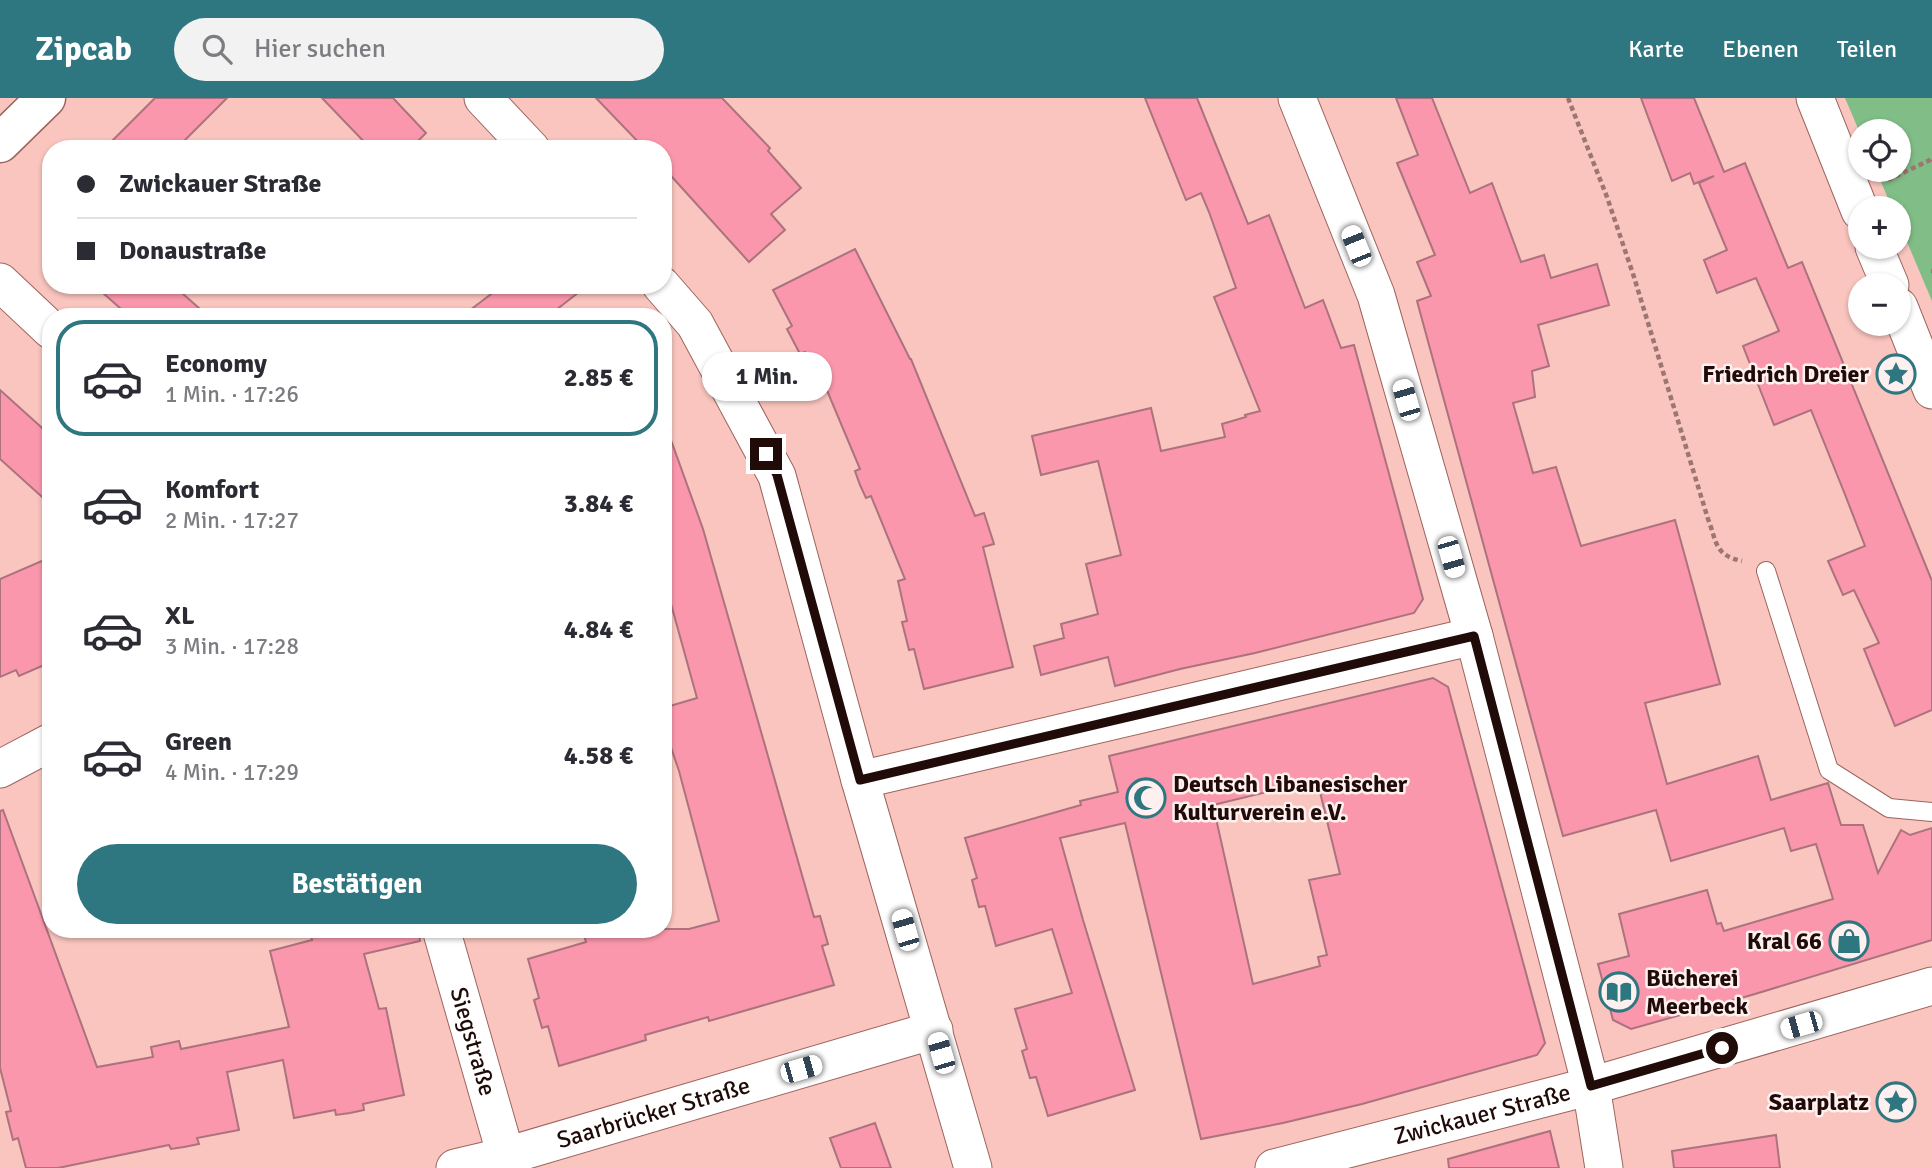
<!DOCTYPE html>
<html lang="de">
<meta charset="utf-8">
<style>
:root{--surface:#fff;--page:#f2f2f3;--text:#2b2b33;--muted:#7c7c81;--line:#e1e1e2;--accent:#2e7680}
body{margin:0;font-family:Signika,sans-serif;background:var(--page);color:var(--text);height:100vh;display:flex;flex-direction:column;font-size:26px;white-space:nowrap}
*{box-sizing:border-box;margin:0}
p{font-size:23px;color:var(--muted)}
.icon{flex:none;width:38px;height:38px;fill:none;stroke:currentColor;stroke-width:2;stroke-linecap:round;stroke-linejoin:round}
.map{position:relative;flex:1;overflow:hidden}
.drawer{position:absolute;left:42px;top:210px;width:630px;height:630px;display:flex;flex-direction:column;background:var(--surface);border-radius:28px;box-shadow:0 2px 5px #0004}
.drawer>*{flex:none}
.top-card{position:absolute;left:42px;top:42px;width:630px;height:154px;border-radius:28px;box-shadow:0 2px 5px #0004;display:grid;align-content:center;height:154px;padding:0 35px;background:var(--surface)}
.tools{position:absolute;left:1848px;top:21px;display:grid;gap:14px}
.tools a{display:grid;place-items:center;width:63px;height:63px;border-radius:50%;background:var(--surface);box-shadow:0 2px 5px #0004;font-size:35px}
.end{position:absolute;width:32px;height:32px;margin:-16px;border:9px solid #200b09;background:#fff;box-shadow:0 0 0 4px #fff}
.from{border-radius:50%}
.bubble{position:absolute;height:49px;border-radius:24px;background:var(--surface);box-shadow:0 2px 5px #0004;font-size:23px;font-weight:800;line-height:49px;text-align:center}
.car{position:absolute;width:21px;height:42px;margin:-21px -10px;border-radius:9px;box-shadow:0 0 5px 2px #0007;background:linear-gradient(#fff 24%,#345 0 40%,#fff 0 76%,#345 0 86%,#fff 0)}
.top-card b{display:flex;align-items:center;gap:24px;height:66px;font-size:26px}
.top-card b+b{border-top:2px solid var(--line)}
.top-card i{width:18px;height:18px;background:var(--text)}
ul{padding:12px 0 0;list-style:none}
li{display:flex;align-items:center;gap:21px;height:116px;margin:0 14px 10px;padding:0 21px;border:4px solid transparent;border-radius:28px}
li div{flex:1}
li b{display:block;font-size:26px}
li em{font-style:normal;font-weight:800}
li.active{border-color:var(--accent)}
li>.icon{width:63px;height:63px;stroke-width:1.5}
.primary-button{display:flex;gap:14px;margin-top:auto;padding:14px 35px}
.primary-button a{flex:1;height:80px;border-radius:42px;background:var(--accent);color:#fff;font-size:28px;font-weight:800;line-height:80px;text-align:center}
header{display:flex;align-items:center;gap:42px;box-sizing:border-box;height:98px;padding:0 35px;background:var(--accent);color:#fff}
header strong{font-size:33px}
nav{display:flex;gap:38px;margin-inline-start:auto;font-size:24px}
.search{width:490px;height:63px;background:var(--page);display:flex;align-items:center;gap:18px;box-sizing:border-box;padding:0 24px;border-radius:38px;color:var(--muted);font-size:26px}
.map>svg:first-child{display:block}
.green{fill:#81bd87}
.building{fill:#fb97ac;stroke:#ac727d;stroke-width:2;fill-rule:evenodd}
.lines{fill:none;stroke-linecap:round;stroke-linejoin:round}
.lane-casing{stroke:#9d645e;stroke-width:20}
.street-casing{stroke:#9d645e;stroke-width:39}
.secondary-casing{stroke:#9d645e;stroke-width:41}
.path{stroke:#9c7671;stroke-width:4.5;stroke-dasharray:5 3.5;stroke-linecap:butt}
.lane{stroke:#fff;stroke-width:18}
.street{stroke:#fff;stroke-width:37}
.secondary{stroke:#fff;stroke-width:38}
.route{stroke:#200b09;stroke-width:9}
.labels{text-anchor:middle;stroke-width:5;stroke-linejoin:round;paint-order:stroke}
.poi-label{font-size:24px;font-weight:bold;fill:#200b09;stroke:#fef0ee;text-anchor:end}
.street-label{font-size:24px;fill:#200b09;stroke:#fef0ee}
</style>
<header>
<strong>Zipcab</strong>
<div class="search"><svg class="icon" aria-label="search" viewBox="0 0 24 24"><circle cx="10" cy="10" r="6"/><path d="M15 15l6 6"/></svg>Hier suchen</div>
<nav><a>Karte</a><a>Ebenen</a><a>Teilen</a></nav>
</header>
<div class="map">
<svg width="1932" height="1070" viewBox="0 0 1932 1070">
<rect width="100%" height="100%" fill="#f9c5be"/>
<polygon class="green" points="1845,0 1932,0 1932,203 1899,125 1899,110 1892,110 1876,72 1899,72 1899,33 1860,33 1860,35"/>
<g class="building">
<polygon points="155,0 227,0 176,51 104,51"/>
<polygon points="322,0 393,0 426,35 410,51 371,51"/>
<polygon points="596,0 722,0 770,50 768,53 801,90 771,116 785,132 749,164 663,69 663,51 645,51"/>
<polygon points="1145,0 1197,0 1248,126 1269,117 1305,210 1323,202 1341,250 1354,247 1423,501 1414,515 1255,555 1180,571 1115,588 1108,559 1041,577 1034,548 1064,540 1061,526 1098,516 1086,466 1121,457 1098,363 1041,377 1032,338 1151,310 1161,353 1225,339 1222,326 1246,319 1245,317 1260,313 1214,199 1236,190 1209,114 1201,95 1186,102"/>
<polygon points="1396,0 1432,0 1470,95 1492,85 1521,164 1544,157 1551,180 1597,166 1609,207 1538,227 1549,268 1532,273 1535,299 1513,305 1533,375 1556,369 1581,448 1675,422 1720,586 1645,605 1667,686 1758,658 1771,702 1828,685 1841,727 1863,727 1878,775 1901,732 1910,737 1932,730 1932,842 1755,896 1631,931 1613,922 1598,866 1629,858 1619,816 1707,792 1717,826 1721,825 1724,833 1833,801 1816,746 1791,753 1784,730 1671,763 1656,712 1563,738 1417,203 1431,198 1417,164 1435,157 1397,65 1418,57"/>
<polygon points="1641,0 1694,0 1724,74 1745,65 1788,170 1802,164 1932,483 1932,612 1895,628 1864,551 1879,545 1854,492 1843,497 1828,463 1865,448 1844,394 1811,312 1774,327 1743,248 1779,233 1756,180 1717,195 1704,162 1727,152 1699,85 1714,78 1694,86 1690,75 1672,83"/>
<polygon points="855,151 910,261 911,261 975,418 984,415 994,446 983,449 1013,569 924,591 914,551 909,552 902,524 907,523 898,483 905,481 871,398 866,400 860,387 855,373 860,371 826,290 823,292 805,254 800,256 787,231 792,228 773,192"/>
<polygon points="94,187 173,187 209,219 130,219"/>
<polygon points="503,187 588,187 547,219 461,219"/>
<polygon points="0,292 51,338 51,407 0,361"/>
<polygon points="667,331 703,431 814,819 820,818 828,846 822,848 834,887 709,923 708,919 645,937 646,942 559,968 548,928 542,930 534,902 539,900 528,861 586,844 582,831 689,831 719,823 679,673 663,626 663,610 697,600 663,477 663,332"/>
<polygon points="51,459 51,564 19,578 16,572 0,579 0,481"/>
<path d="M1433,580L1448,589L1545,945L1537,957L1362,1006L1283,1025L1201,1041L1125,725L1060,740L1083,822L1135,992L1048,1018L1036,979L1030,980L1022,953L1027,951L1015,911L1072,895L1052,831L996,848L985,808L979,809L972,782L977,780L965,740L1081,707L1080,703L1118,694L1109,658ZM1317,682L1340,776L1309,782L1327,857L1318,859L1320,868L1253,886L1213,707Z"/>
<polygon points="3,712 97,969 153,959 151,949 179,943 181,951 289,929 270,853 312,842 309,831 419,831 420,843 364,856 379,911 386,910 404,997 363,1006 364,1012 350,1015 336,1017 335,1012 294,1020 283,962 227,974 239,1032 197,1040 199,1046 184,1049 171,1051 169,1047 58,1070 26,1070 18,1040 13,1042 6,1014 11,1013 0,970 0,713"/>
<polygon points="875,1025 891,1070 841,1070 830,1040"/>
<polygon points="1550,1033 1559,1070 1449,1070 1448,1061"/>
<polygon points="1776,1037 1780,1070 1674,1070 1672,1053"/>
</g>
<g class="lines">
<g class="lane-casing">
<polyline id="lane" points="1766,473 1829,672 1889,710 1932,714"/>
</g>
<g class="street-casing">
<g id="street">
<polyline points="483,0 531,51"/>
<polyline points="1297,0 1376,197 1474,538 1591,988 1604,1070"/>
<polyline points="1815,0 1860,113"/>
<polyline points="1874,149 1890,187"/>
<polyline points="0,184 51,232"/>
<polyline points="661,187 695,226 777,378 860,682 973,1070"/>
<polyline points="1899,209 1932,292"/>
<polyline points="0,671 51,644"/>
<polyline points="860,682 1474,538"/>
<path id="s1" d="M441,831L506,1058"/>
<path id="s2" d="M455,1070L506,1058L934,932"/>
<path id="s3" d="M1274,1070L1591,988L1932,888"/>
</g>
</g>
<g class="secondary-casing">
<polyline id="secondary" points="0,45 46,0"/>
</g>
<g class="path">
<path d="M1568,0L1607,99L1634,179L1708,421C1717,444 1714,457 1742,463"/>
<polyline points="1888,82 1930,62 1932,58"/>
<polyline points="1931,173 1932,173"/>
</g>
<use href="#lane" class="lane"/>
<use href="#street" class="street"/>
<use href="#secondary" class="secondary"/>
</g>
<g class="lines">
<polyline class="route" points="766,356 777,377 860,682 1474,538 1591,988 1722,950"/>
</g>
<defs>
<g id="sight-ring" transform="scale(2.0125)"><circle r="9.5" fill="#fef0ee" stroke="#2e7680" stroke-width="1.5"/><path d="M0-6L1.8-2.2L6-1.7L2.9 1.2L3.7 5.4L0 3.3L-3.7 5.4L-2.9 1.2L-6-1.7L-1.8-2.2Z" fill="#2e7680"/></g>
<g id="mosque-ring" transform="scale(2.0125)"><circle r="9.5" fill="#fef0ee" stroke="#2e7680" stroke-width="1.5"/><path d="M3.5-4.9A6 6 0 1 0 3.5 4.9A5 5 0 1 1 3.5-4.9Z" fill="#2e7680"/></g>
<g id="shop-ring" transform="scale(2.0125)"><circle r="9.5" fill="#fef0ee" stroke="#2e7680" stroke-width="1.5"/><path d="M-5-2.5h2.3a2.7 3.5 0 0 1 5.4 0H5L5.5 6h-11ZM-1.5-2.5h3a1.5 2.3 0 0 0-3 0Z" fill="#2e7680"/></g>
<g id="library-ring" transform="scale(2.0125)"><circle r="9.5" fill="#fef0ee" stroke="#2e7680" stroke-width="1.5"/><path d="M-6-4Q-3-5.5-.7-3.5V5Q-3 3-6 4ZM6-4Q3-5.5 .7-3.5V5Q3 3 6 4Z" fill="#2e7680"/></g>
</defs>
<g fill-rule="evenodd">
<use href="#sight-ring" x="1896" y="276"/>
<use href="#mosque-ring" x="1146" y="700"/>
<use href="#shop-ring" x="1849" y="843"/>
<use href="#library-ring" x="1619" y="894"/>
<use href="#sight-ring" x="1896" y="1004"/>
</g>
<g class="labels">
<g class="poi-label">
<text x="1869" y="284">Friedrich Dreier</text>
<text x="1173" y="694" text-anchor="start">Deutsch Libanesischer<tspan x="1173" dy="28">Kulturverein e.V.</tspan></text>
<text x="1822" y="851">Kral 66</text>
<text x="1646" y="888" text-anchor="start">Bücherei<tspan x="1646" dy="28">Meerbeck</tspan></text>
<text x="1869" y="1012">Saarplatz</text>
</g>
<g class="street-label">
<text dy="8" stroke="none"><textPath href="#s1" startOffset="117">Siegstraße</textPath></text>
<text dy="8" stroke="none"><textPath href="#s2" startOffset="206">Saarbrücker Straße</textPath></text>
<text dy="8" stroke="none"><textPath href="#s3" startOffset="215">Zwickauer Straße</textPath></text>
</g>
</g>
</svg>
<div class="tools">
<a><svg class="icon" aria-label="locate" viewBox="0 0 24 24"><circle cx="12" cy="12" r="6"/><path d="M12 2v4M12 18v4M2 12h4M18 12h4"/></svg></a>
<a>+</a>
<a>−</a>
</div>
<i class="end from" style="left:1722px;top:950px"></i>
<i class="end" style="left:766px;top:356px"></i>
<div class="bubble" style="left:702px;top:254px;width:130px">1 Min.</div>
<i class="car" style="left:1356px;top:148px;rotate:338deg"></i>
<i class="car" style="left:1406px;top:302px;rotate:344deg"></i>
<i class="car" style="left:1451px;top:459px;rotate:164deg"></i>
<i class="car" style="left:905px;top:832px;rotate:344deg"></i>
<i class="car" style="left:1801px;top:927px;rotate:254deg"></i>
<i class="car" style="left:941px;top:955px;rotate:344deg"></i>
<i class="car" style="left:801px;top:971px;rotate:74deg"></i>
<div class="top-card">
<b><i class="from"></i>Zwickauer Straße</b>
<b><i></i>Donaustraße</b>
</div>
<section class="drawer">
<ul>
<li class="active"><svg class="icon" aria-label="car" viewBox="0 0 24 24"><path d="M5 17H2v-5l4-1 3-4h7l3 4 3 1v5h-3M9 17h6M6 11h13"/><circle cx="7" cy="17" r="2"/><circle cx="17" cy="17" r="2"/></svg><div><b>Economy</b><p>1 Min. · 17:26</p></div><em>2.85 €</em></li>
<li><svg class="icon" aria-label="car" viewBox="0 0 24 24"><path d="M5 17H2v-5l4-1 3-4h7l3 4 3 1v5h-3M9 17h6M6 11h13"/><circle cx="7" cy="17" r="2"/><circle cx="17" cy="17" r="2"/></svg><div><b>Komfort</b><p>2 Min. · 17:27</p></div><em>3.84 €</em></li>
<li><svg class="icon" aria-label="car" viewBox="0 0 24 24"><path d="M5 17H2v-5l4-1 3-4h7l3 4 3 1v5h-3M9 17h6M6 11h13"/><circle cx="7" cy="17" r="2"/><circle cx="17" cy="17" r="2"/></svg><div><b>XL</b><p>3 Min. · 17:28</p></div><em>4.84 €</em></li>
<li><svg class="icon" aria-label="car" viewBox="0 0 24 24"><path d="M5 17H2v-5l4-1 3-4h7l3 4 3 1v5h-3M9 17h6M6 11h13"/><circle cx="7" cy="17" r="2"/><circle cx="17" cy="17" r="2"/></svg><div><b>Green</b><p>4 Min. · 17:29</p></div><em>4.58 €</em></li>
</ul>
<div class="primary-button"><a>Bestätigen</a></div>
</section>
</div>
